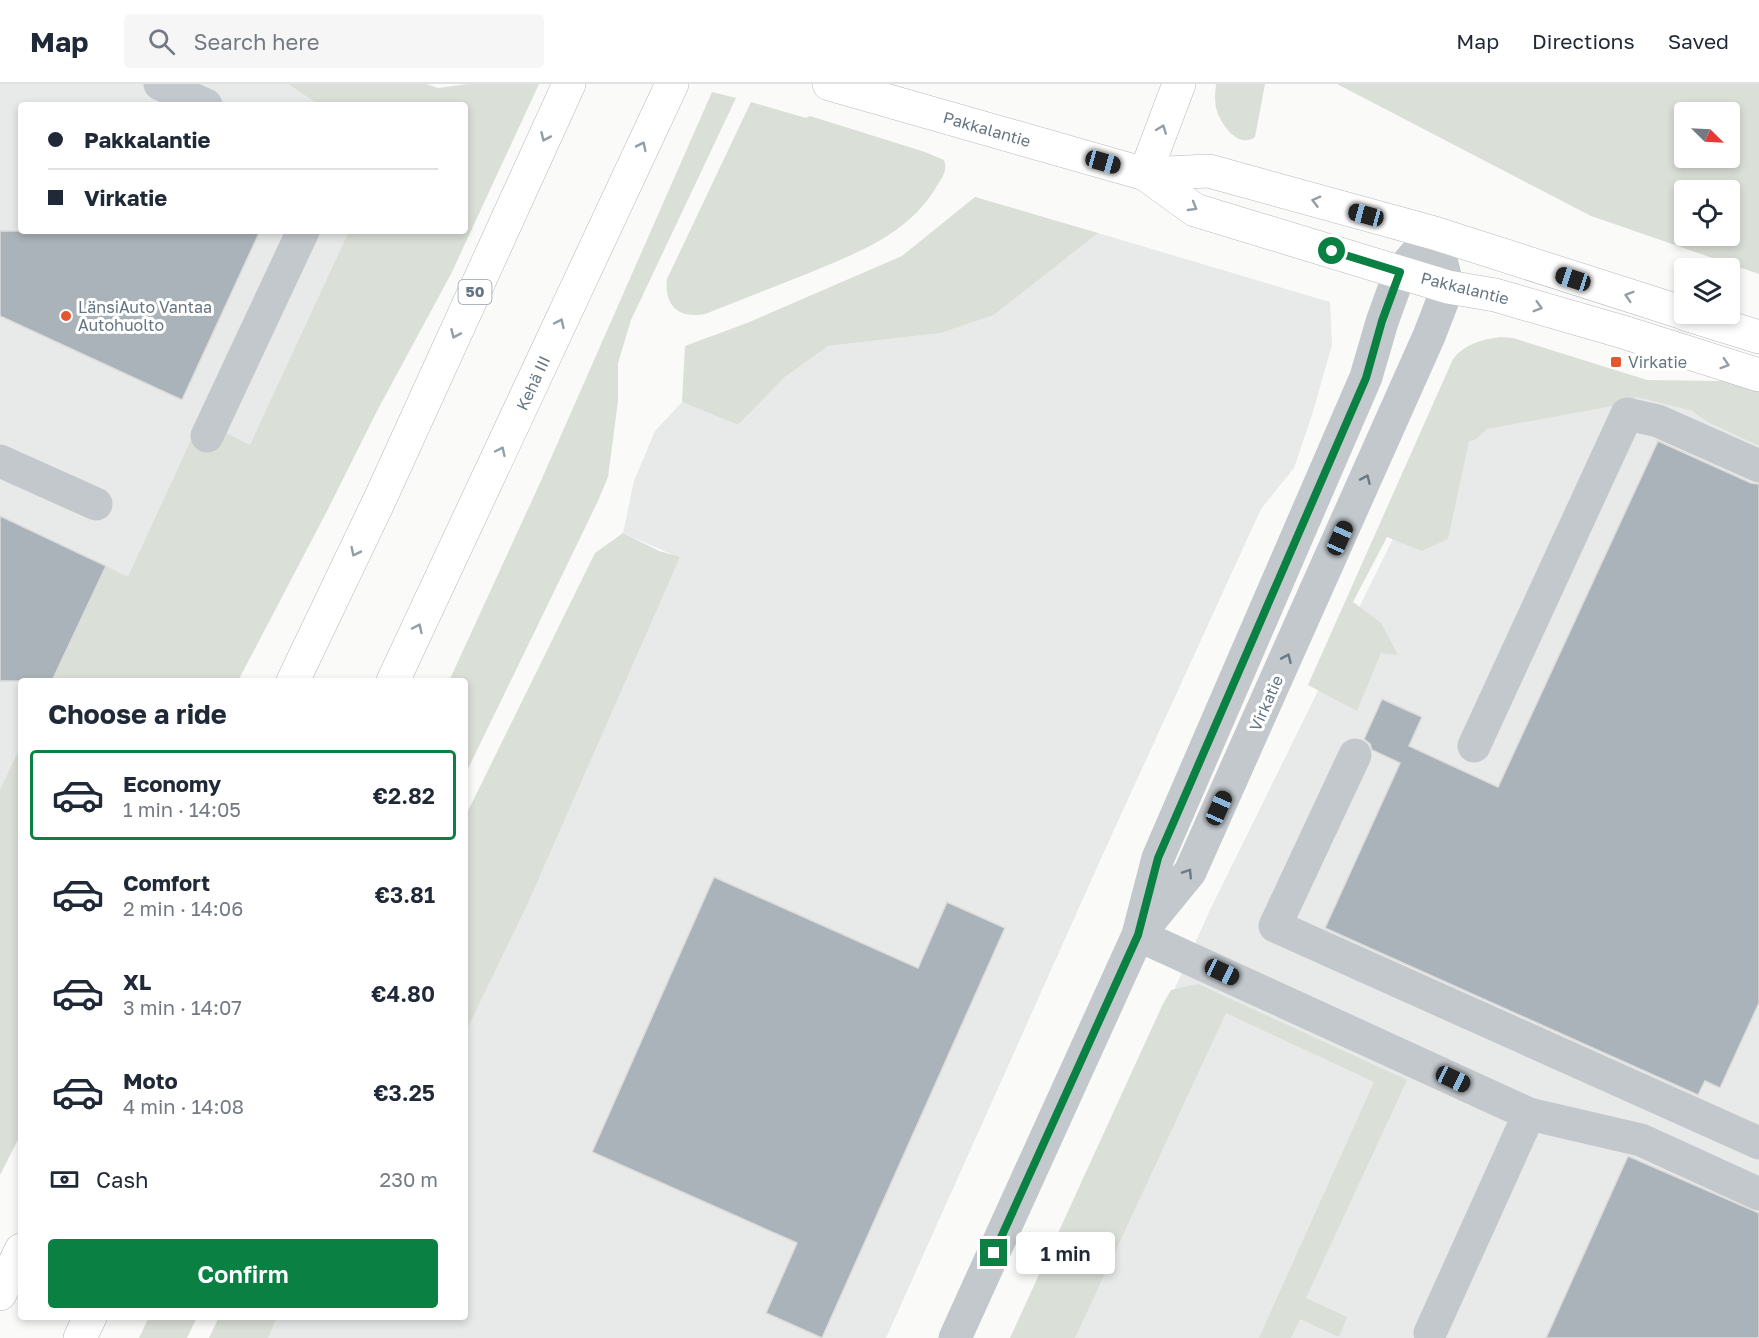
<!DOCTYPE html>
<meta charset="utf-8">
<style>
:root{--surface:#fff;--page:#f6f6f7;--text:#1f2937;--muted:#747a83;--line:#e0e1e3;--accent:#0b8043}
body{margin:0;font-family:"Golos Text",sans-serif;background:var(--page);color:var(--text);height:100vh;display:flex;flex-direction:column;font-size:22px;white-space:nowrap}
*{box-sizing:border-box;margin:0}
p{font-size:20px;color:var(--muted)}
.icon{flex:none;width:33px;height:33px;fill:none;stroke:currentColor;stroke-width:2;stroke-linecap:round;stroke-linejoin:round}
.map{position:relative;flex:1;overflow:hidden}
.panel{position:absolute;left:18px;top:594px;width:450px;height:642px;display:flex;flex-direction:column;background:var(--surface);border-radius:6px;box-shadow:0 3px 9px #0003}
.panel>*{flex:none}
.guide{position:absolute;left:18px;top:18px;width:450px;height:132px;border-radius:6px;box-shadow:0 3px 9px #0003;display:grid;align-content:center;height:132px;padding:0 30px;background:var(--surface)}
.needle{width:39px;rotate:114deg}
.fabs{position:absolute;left:1674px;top:18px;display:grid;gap:12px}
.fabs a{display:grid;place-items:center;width:66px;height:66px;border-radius:6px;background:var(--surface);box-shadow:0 3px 9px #0003;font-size:30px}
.end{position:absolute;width:27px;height:27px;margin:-14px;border:8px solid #0b8043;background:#fff;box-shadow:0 0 0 3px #fff}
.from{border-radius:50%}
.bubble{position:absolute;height:42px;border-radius:6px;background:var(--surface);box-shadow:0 3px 9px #0003;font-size:20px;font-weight:600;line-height:42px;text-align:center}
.car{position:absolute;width:18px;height:36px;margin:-18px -9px;border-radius:8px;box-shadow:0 0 4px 2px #0007;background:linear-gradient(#222 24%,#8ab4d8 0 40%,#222 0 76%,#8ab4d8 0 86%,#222 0)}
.guide b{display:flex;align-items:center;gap:21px;height:57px;font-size:22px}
.guide b+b{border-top:2px solid var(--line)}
.guide i{width:15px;height:15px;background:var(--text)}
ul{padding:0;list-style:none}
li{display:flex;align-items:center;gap:18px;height:90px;margin:0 12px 9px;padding:0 18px;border:3px solid transparent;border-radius:6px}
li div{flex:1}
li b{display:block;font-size:22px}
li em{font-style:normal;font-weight:600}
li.on{border-color:var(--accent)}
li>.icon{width:54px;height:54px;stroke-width:1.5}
h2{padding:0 30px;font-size:27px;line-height:72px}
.pay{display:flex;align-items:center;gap:15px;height:66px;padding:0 30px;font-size:22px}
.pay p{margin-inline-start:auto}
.primary-button{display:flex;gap:12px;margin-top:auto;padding:12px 30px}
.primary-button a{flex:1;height:69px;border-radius:6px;background:var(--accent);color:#fff;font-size:24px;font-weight:600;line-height:69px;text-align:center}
header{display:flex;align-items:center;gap:36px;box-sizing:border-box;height:84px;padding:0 30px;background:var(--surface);border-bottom:2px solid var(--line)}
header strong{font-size:28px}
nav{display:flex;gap:33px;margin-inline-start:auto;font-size:21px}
.search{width:420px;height:54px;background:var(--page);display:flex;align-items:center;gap:15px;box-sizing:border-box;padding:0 21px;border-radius:6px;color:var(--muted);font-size:22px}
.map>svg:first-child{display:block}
.built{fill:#e8e9e9}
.green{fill:#dadfd7;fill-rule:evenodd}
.building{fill:#aab3b9;stroke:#dcdcda;stroke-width:1.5}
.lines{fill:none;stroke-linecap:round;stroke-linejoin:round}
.major-casing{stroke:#b5babe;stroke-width:34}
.highway-casing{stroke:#b4b9bd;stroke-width:34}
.minor{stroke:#c3c8cc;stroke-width:33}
.major{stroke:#fff;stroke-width:33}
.highway{stroke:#fff;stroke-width:33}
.oneway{stroke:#939fa8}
.oneway2{stroke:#6a7a87}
.route{stroke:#0b8043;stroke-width:8}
.poi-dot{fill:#e4572e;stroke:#fff;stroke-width:2}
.labels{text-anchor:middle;stroke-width:6;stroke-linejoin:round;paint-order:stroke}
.shield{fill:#fff;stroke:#939fa8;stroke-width:1.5}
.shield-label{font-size:15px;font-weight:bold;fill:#657683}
.street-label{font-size:16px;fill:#657683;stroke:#fff}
.poi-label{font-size:16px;fill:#657683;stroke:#fff;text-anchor:start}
</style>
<header>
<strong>Map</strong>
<div class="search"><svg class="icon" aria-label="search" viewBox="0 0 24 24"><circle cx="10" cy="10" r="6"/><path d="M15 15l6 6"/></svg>Search here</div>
<nav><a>Map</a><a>Directions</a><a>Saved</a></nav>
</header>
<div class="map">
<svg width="1759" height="1254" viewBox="0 0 1759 1254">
<rect width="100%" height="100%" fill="#fafaf8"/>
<g class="built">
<polygon points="0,0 288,0 319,21 21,21 21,147 349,147 242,380 121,597 21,597 21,799 0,841"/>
<polygon points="1098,149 1330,218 1332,261 1312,331 1294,384 1261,425 1108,759 886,1254 264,1254 274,1233 465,1233 465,811 680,474 623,449 634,397 655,347 682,318 738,341 785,293 828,262 941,249 994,231"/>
<polygon points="1482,274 1692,327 1759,347 1759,1254 1018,1254 1210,826"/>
</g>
<g class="green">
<polygon points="288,0 426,0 438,4 468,0 539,0 451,190 377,327 327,427 238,597 52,597 106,482 128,493 191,356 214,366 224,348 250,361 349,147 465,147 465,21 319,21"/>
<path d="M1216,0H1265L1255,53C1239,64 1224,44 1218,30C1214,20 1215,10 1216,0Z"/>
<path d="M1337,0H1759V190L1591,132ZM1684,28H1730V74H1684ZM1684,106H1730V152H1684Z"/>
<polygon points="712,8 736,14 631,236 618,279 618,317 608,393 598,417 465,691 465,597 449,597 540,399"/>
<path d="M751,18L806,34L810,32L925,68L944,76C948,88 941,95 935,105C905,154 849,172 799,193C768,205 736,218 705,230C679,235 664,222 667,195Z"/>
<polygon points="975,113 1098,149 994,231 941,249 828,262 785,293 738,341 682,318 685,262 747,239 902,172"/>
<path d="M1501,253L1513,254L1647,296L1718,297L1726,295L1759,306V362L1708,338L1692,327L1636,313L1628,319L1487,345L1475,356L1469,357L1448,455L1422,467L1387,453L1353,518L1381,539L1398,571L1381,569L1357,627L1308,601L1453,275C1465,260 1482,255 1501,253Z"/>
<polygon points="623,449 659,467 680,473 527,821 465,949 465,733 595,469"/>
<polygon points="21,662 21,1050 0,1091 0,706"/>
<polygon points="1198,900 1407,996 1306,1214 1347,1233 1339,1253 1300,1235 1291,1254 1259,1254 1374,998 1226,929 1075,1254 1010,1254 1162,922 1171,906"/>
<polygon points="149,1233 197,1233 187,1254 139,1254"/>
<polygon points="219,1233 280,1233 275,1237 268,1254 209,1254"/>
</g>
<g class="building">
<polygon points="0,147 260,147 182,316 0,232"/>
<polygon points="1658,357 1751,399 1759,400 1759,919 1720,1004 1705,997 1698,1011 1325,844 1400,679 1372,666 1370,660 1364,655 1382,615 1422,633 1409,662 1498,703"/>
<polygon points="0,432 106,482 52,597 0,597"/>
<polygon points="714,793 918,884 947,818 1005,844 822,1254 766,1229 797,1159 592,1068"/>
<polygon points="1628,1072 1759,1129 1759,1254 1546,1254"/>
</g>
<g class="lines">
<g class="major-casing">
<g id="major">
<polyline points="829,0 1145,90 1209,87 1434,149 1684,229"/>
<polyline points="1145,90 1195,126 1448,203 1495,211 1623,248 1759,291"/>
<polyline points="1685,230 1759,253"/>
</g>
</g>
<g class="highway-casing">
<g id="highway">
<polyline points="1145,90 1179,0"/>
<polyline points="293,597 380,415 569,0"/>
<polyline points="393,597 672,0"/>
<polyline points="0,1210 21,1166"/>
<polyline points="80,1254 90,1233"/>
</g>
</g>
<g class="minor">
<polyline points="160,0 206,21"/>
<polyline points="207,352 303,147"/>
<polyline points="0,377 96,420"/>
<polyline points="1474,662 1627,330 1658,337 1759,382"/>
<polyline points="1355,671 1275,842 1759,1059"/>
<polyline points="1145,843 1190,788 1429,252 1448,203 1434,149"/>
<polyline points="1138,851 1529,1030 1641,1056 1759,1110"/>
<polyline points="1430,1249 1529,1030"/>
<polyline points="955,1254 1138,851 1158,774 1366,293 1382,238 1400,188 1434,149"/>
</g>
<use href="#major" class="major"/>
<use href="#highway" class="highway"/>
</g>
<defs><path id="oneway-chevron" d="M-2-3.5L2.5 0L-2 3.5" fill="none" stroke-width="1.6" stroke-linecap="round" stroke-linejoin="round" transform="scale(1.5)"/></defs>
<g class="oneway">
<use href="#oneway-chevron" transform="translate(1162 45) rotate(-69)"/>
<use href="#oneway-chevron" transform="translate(545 53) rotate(114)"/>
<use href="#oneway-chevron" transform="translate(642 62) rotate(-64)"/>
<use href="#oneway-chevron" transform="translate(1316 117) rotate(-165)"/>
<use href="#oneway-chevron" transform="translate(1193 123) rotate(30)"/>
<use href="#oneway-chevron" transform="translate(1629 212) rotate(-163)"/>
<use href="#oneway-chevron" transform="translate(1538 223) rotate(16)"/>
<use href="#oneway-chevron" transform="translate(560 239) rotate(-65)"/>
<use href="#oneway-chevron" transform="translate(455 250) rotate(114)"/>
<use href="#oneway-chevron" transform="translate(1725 280) rotate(18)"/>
<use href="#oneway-chevron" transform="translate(501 367) rotate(-65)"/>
<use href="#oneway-chevron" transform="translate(355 468) rotate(116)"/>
<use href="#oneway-chevron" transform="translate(418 544) rotate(-65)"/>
</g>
<g class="oneway2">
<use href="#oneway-chevron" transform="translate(1366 395) rotate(-66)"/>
<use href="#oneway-chevron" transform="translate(1287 574) rotate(-66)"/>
<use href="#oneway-chevron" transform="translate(1188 789) rotate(-57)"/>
</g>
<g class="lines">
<polyline class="route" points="994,1169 1138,851 1158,774 1366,294 1382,237 1400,188 1332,167"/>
</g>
<g class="poi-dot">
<circle cx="66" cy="232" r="6"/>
<rect x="1610" y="272" width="12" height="12" rx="3"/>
</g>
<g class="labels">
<rect class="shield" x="458.5" y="196" width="33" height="24" rx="4.5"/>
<g class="shield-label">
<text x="475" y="213">50</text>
</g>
<g class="street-label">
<text transform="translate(987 45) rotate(16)" y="6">Pakkalantie</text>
<text transform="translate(1465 204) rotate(14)" y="6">Pakkalantie</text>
<text transform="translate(533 299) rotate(-65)" y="6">Kehä III</text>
<text transform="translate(1266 619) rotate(-66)" y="6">Virkatie</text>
</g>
<g class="poi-label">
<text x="78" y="229">LänsiAuto Vantaa<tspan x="78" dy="18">Autohuolto</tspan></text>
<text x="1628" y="284">Virkatie</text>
</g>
</g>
</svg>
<div class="fabs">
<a><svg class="needle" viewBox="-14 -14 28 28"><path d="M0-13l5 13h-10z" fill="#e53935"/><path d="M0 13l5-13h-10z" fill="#747a83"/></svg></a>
<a><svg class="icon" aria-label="locate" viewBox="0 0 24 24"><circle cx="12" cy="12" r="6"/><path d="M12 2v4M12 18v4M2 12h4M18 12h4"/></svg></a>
<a><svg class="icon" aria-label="layers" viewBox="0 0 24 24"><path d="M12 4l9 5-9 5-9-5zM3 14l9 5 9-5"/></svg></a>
</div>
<i class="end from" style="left:1332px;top:167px"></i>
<i class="end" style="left:994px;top:1169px"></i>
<div class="bubble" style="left:1016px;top:1148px;width:99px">1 min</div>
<i class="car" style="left:1103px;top:78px;rotate:106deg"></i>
<i class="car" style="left:1366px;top:131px;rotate:285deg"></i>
<i class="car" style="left:1573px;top:195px;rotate:288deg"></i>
<i class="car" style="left:1340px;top:454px;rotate:24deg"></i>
<i class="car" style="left:1219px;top:724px;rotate:24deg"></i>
<i class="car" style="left:1222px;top:888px;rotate:115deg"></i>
<i class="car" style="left:1453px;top:995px;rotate:115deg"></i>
<div class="guide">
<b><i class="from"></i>Pakkalantie</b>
<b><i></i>Virkatie</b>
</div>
<section class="panel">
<h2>Choose a ride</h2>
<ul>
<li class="on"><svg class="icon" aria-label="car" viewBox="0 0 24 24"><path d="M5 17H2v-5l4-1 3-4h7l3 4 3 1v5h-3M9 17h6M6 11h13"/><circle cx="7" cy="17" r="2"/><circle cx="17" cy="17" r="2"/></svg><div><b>Economy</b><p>1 min · 14:05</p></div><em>€2.82</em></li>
<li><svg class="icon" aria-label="car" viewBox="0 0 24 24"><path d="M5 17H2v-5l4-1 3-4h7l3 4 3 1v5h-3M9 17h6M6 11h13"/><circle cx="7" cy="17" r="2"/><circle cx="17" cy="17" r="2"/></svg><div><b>Comfort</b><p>2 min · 14:06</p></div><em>€3.81</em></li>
<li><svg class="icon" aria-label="car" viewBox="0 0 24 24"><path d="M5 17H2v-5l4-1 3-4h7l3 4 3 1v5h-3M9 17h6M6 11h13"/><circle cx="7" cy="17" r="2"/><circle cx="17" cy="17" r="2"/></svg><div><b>XL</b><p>3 min · 14:07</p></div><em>€4.80</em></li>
<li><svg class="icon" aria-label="car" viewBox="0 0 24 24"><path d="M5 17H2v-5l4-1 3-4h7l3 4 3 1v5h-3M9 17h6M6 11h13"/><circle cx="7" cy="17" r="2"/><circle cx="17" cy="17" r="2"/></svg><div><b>Moto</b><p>4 min · 14:08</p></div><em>€3.25</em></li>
</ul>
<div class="pay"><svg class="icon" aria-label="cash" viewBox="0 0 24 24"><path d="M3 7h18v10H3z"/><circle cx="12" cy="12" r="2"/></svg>Cash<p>230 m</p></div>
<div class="primary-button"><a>Confirm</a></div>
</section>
</div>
